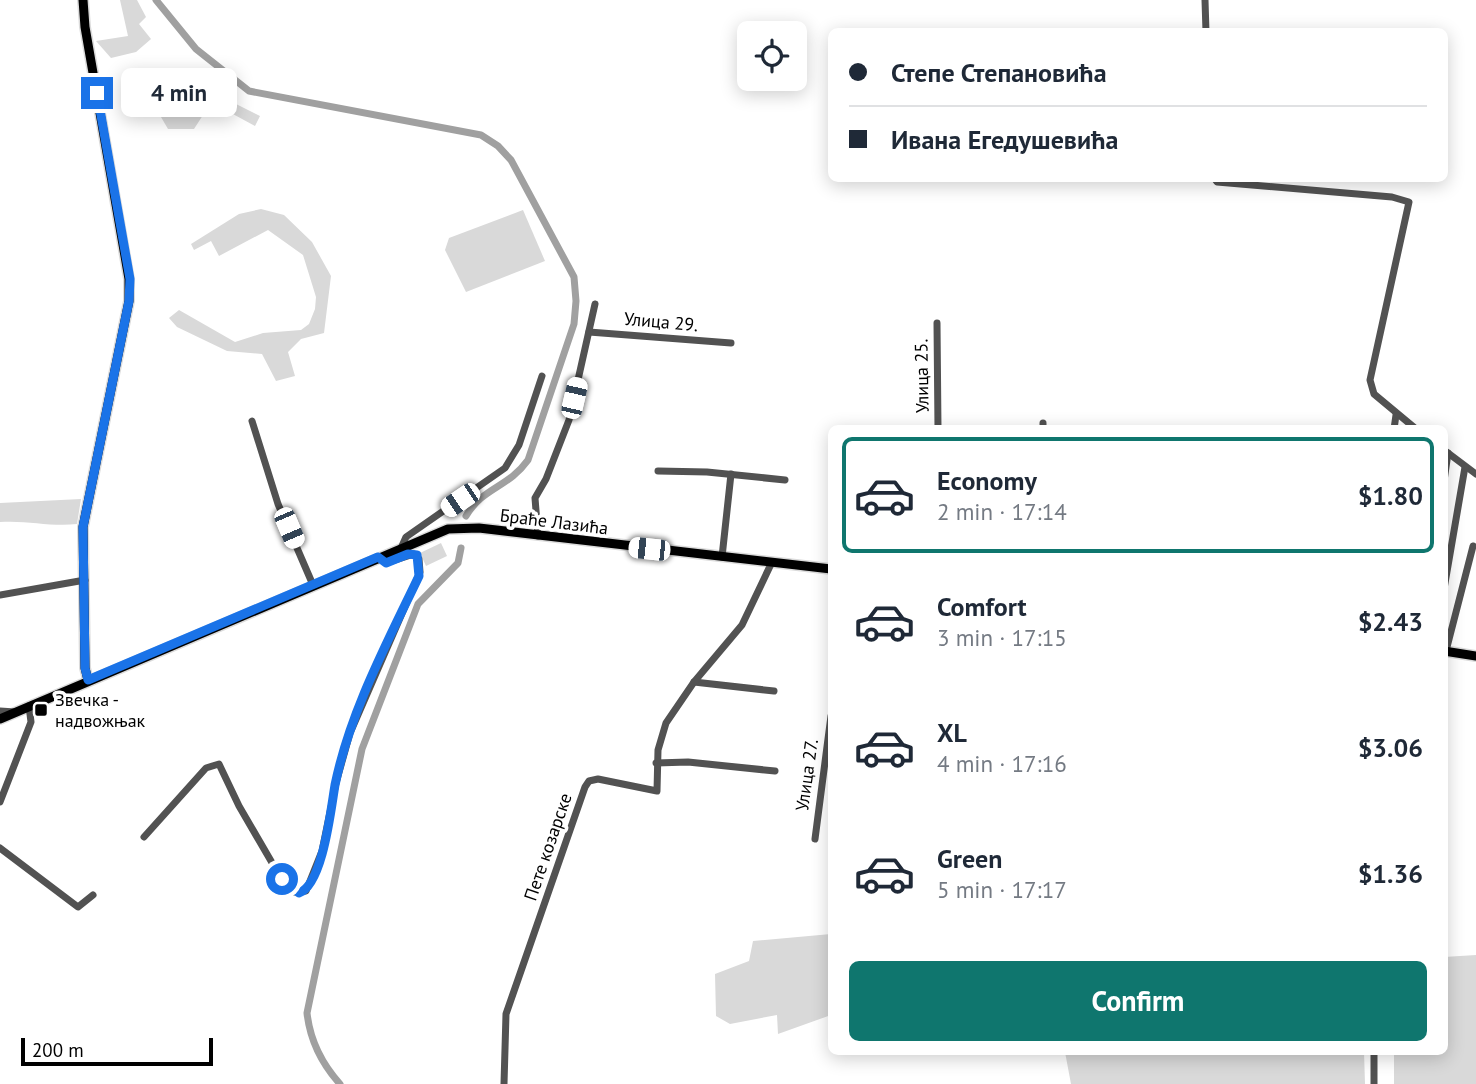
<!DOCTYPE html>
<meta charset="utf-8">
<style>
:root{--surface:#fff;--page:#f6f6f7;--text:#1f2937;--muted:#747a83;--line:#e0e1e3;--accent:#0f766e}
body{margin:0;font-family:"PT Sans",sans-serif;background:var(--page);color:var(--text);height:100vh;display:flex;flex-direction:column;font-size:26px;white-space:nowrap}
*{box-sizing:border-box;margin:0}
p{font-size:23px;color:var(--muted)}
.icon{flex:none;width:38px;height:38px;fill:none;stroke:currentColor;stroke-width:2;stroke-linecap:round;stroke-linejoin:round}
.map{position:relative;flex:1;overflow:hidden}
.drawer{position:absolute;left:828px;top:425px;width:620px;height:630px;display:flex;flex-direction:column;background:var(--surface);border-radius:10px;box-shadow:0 4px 18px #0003}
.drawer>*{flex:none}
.banner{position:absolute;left:828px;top:28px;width:620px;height:154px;border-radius:10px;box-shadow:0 4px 18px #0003;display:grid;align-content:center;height:154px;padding:0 21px;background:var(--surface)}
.tools{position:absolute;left:737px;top:21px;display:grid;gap:14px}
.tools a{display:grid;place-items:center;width:70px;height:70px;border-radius:10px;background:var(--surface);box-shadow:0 4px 18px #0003;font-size:35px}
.scale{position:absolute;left:21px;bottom:18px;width:192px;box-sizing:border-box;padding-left:7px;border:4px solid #000;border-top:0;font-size:19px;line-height:24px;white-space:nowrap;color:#000;-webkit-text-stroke:5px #fff;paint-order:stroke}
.end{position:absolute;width:32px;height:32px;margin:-16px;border:9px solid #1a73e8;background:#fff;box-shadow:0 0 0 4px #fff}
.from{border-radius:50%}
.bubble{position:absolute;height:49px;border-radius:10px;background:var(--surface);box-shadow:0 4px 18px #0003;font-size:23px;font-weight:800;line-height:49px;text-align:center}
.car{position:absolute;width:21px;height:42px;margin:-21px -10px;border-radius:9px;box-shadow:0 0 5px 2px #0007;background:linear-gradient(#fff 24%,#345 0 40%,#fff 0 76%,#345 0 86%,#fff 0)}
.banner b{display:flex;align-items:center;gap:24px;height:66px;font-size:26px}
.banner b+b{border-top:2px solid var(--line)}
.banner i{width:18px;height:18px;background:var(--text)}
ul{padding:12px 0 0;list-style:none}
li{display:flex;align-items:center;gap:21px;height:116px;margin:0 14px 10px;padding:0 7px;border:4px solid transparent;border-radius:10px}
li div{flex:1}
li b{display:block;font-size:26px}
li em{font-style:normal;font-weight:800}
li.current{border-color:var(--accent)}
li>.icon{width:63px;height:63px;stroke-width:1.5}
.cta{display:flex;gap:14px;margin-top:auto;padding:14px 21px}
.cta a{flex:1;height:80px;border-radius:10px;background:var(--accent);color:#fff;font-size:28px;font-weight:800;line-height:80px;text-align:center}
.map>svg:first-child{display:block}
.green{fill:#d9d9d9}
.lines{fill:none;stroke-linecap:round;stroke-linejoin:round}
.canal{stroke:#a0a0a0;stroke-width:7}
.major-casing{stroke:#dbdbdb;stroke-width:12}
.minor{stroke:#525252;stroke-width:7}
.major{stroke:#000;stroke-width:9}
.route{stroke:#1a73e8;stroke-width:9}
.poi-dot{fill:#000;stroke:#fff;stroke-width:2.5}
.labels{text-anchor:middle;stroke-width:7;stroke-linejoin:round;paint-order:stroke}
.street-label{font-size:18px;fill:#000;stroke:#fff}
.poi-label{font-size:18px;fill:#000;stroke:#fff;text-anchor:start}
</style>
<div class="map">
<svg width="1476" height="1084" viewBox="0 0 1476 1084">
<rect width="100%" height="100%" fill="#fff"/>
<g class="green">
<polygon points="120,0 137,0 146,17 139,24 151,39 136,52 111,58 96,41 128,36"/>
<polygon points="207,70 231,85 224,98 260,116 255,126 231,113 203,115 194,129 168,129 161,117 179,99 190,74"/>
<polygon points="261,209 284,215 312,242 331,276 324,333 301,339 288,352 295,376 276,381 262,354 227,351 177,327 169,318 179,310 235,342 263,333 301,330 309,324 315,309 316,297 303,255 268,230 219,256 211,241 194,250 191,244 239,214"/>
<polygon points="523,210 545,261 466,292 445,250 449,238"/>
<path d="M81,499L77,524C51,527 27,520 0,522V503Z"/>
<polygon points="441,543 447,556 426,566 420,553"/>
<polygon points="831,934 831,1015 778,1034 777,1015 730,1024 716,1016 715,974 749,961 753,941"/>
<polygon points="1476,955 1476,1084 1394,1084 1394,1052 1444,1052 1444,957"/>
<polygon points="1065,1052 1185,1052 1187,1054 1198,1052 1364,1052 1365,1084 1071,1084"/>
</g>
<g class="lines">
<g class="canal">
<path d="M156,0L196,49L249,91L481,135L498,146L511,160L574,277L576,301L574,324L528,460C508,488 483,487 466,516"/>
<path d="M340,1084C322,1064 310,1040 307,1013L362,749L418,604L458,563L461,548"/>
</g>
<g class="major-casing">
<g id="major">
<polyline points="83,0 85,27 129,279 129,301 83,527 85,668 88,680"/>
<polyline points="1444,651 1476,656"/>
<polyline points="0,719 448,529 479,528 831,569"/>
</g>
</g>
<g class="minor">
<polyline points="1205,0 1206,32"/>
<polyline points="1214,178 1217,182 1392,197 1409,202 1370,380 1374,394 1416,429"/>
<polyline points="937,323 938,429"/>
<polyline points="589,332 731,343"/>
<polyline points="252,421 278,504 313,585"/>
<polyline points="1043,429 1043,423"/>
<polyline points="1394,429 1396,415"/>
<polyline points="1444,450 1476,474"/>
<polyline points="658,471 707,472 785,480"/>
<polyline points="1444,481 1448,453"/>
<polyline points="538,536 535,498 546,479 569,420 595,304"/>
<polyline points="402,546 406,537 505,468 519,445 542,376"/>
<polyline points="722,557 731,474"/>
<polyline points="1444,589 1465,467"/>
<polyline points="0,595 85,580"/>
<polyline points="1446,651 1473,546"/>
<polyline points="694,682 774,691"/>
<polyline points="0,711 15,712"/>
<polyline points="656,763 688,762 775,771"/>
<polyline points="0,802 31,722 29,706"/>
<polyline points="144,837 206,768 219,764 239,806 278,873 294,892 306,891 322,851 336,783 350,733 420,572 419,559 414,554 386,563 378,557"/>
<polyline points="815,839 831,716"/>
<polyline points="0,848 78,907 93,895"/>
<polyline points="504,1084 506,1014 585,787 589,781 598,779 657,791 658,750 666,723 694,682 742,625 772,562"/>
<polyline points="1374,1084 1374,1052"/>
</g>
<use href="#major" class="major"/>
</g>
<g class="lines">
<path class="route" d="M97,93L130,279L129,301L83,527L85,668L88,680L378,557L386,563L408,554L417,555L419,576C387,643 350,712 335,785C331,808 323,885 299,893L282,879"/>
</g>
<rect class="poi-dot" x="34" y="703" width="14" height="14" rx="3.5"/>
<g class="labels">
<g class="street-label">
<text transform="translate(661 322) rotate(5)" y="6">Улица 29.</text>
<text transform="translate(922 376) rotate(-91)" y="6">Улица 25.</text>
<text transform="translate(554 522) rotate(7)" y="6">Браће Лазића</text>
<text transform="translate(807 775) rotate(-82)" y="6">Улица 27.</text>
<text transform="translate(548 847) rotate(-71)" y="6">Пете козарске</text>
</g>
<g class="poi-label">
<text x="55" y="706">Звечка -<tspan x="55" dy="21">надвожњак</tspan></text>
</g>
</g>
</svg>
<div class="tools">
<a><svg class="icon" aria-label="locate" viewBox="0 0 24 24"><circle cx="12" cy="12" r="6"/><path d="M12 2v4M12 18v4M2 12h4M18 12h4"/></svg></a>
</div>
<div class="scale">200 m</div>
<i class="end from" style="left:282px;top:879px"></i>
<i class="end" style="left:97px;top:93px"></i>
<div class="bubble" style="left:121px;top:68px;width:116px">4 min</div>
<i class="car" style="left:574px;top:398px;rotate:13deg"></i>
<i class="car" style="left:460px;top:500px;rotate:236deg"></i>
<i class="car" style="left:289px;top:528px;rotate:157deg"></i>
<i class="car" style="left:649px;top:549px;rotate:276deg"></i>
<div class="banner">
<b><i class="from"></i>Степе Степановића</b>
<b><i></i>Ивана Егедушевића</b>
</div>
<section class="drawer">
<ul>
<li class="current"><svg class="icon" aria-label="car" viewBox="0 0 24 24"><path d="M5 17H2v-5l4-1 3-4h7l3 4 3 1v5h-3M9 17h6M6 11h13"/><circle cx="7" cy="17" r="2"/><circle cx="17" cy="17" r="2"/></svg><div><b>Economy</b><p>2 min · 17:14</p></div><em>$1.80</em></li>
<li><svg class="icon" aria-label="car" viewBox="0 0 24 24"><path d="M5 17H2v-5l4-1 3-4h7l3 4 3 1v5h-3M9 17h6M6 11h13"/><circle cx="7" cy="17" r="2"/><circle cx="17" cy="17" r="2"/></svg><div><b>Comfort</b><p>3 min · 17:15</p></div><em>$2.43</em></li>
<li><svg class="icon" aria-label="car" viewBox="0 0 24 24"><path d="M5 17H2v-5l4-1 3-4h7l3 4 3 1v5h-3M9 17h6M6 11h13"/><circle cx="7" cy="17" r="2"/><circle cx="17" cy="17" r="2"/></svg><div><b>XL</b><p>4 min · 17:16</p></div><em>$3.06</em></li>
<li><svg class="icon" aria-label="car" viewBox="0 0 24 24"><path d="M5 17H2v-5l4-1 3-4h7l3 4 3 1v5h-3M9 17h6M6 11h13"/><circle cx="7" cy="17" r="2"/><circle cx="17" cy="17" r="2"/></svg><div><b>Green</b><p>5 min · 17:17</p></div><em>$1.36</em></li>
</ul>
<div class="cta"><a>Confirm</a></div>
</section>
</div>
